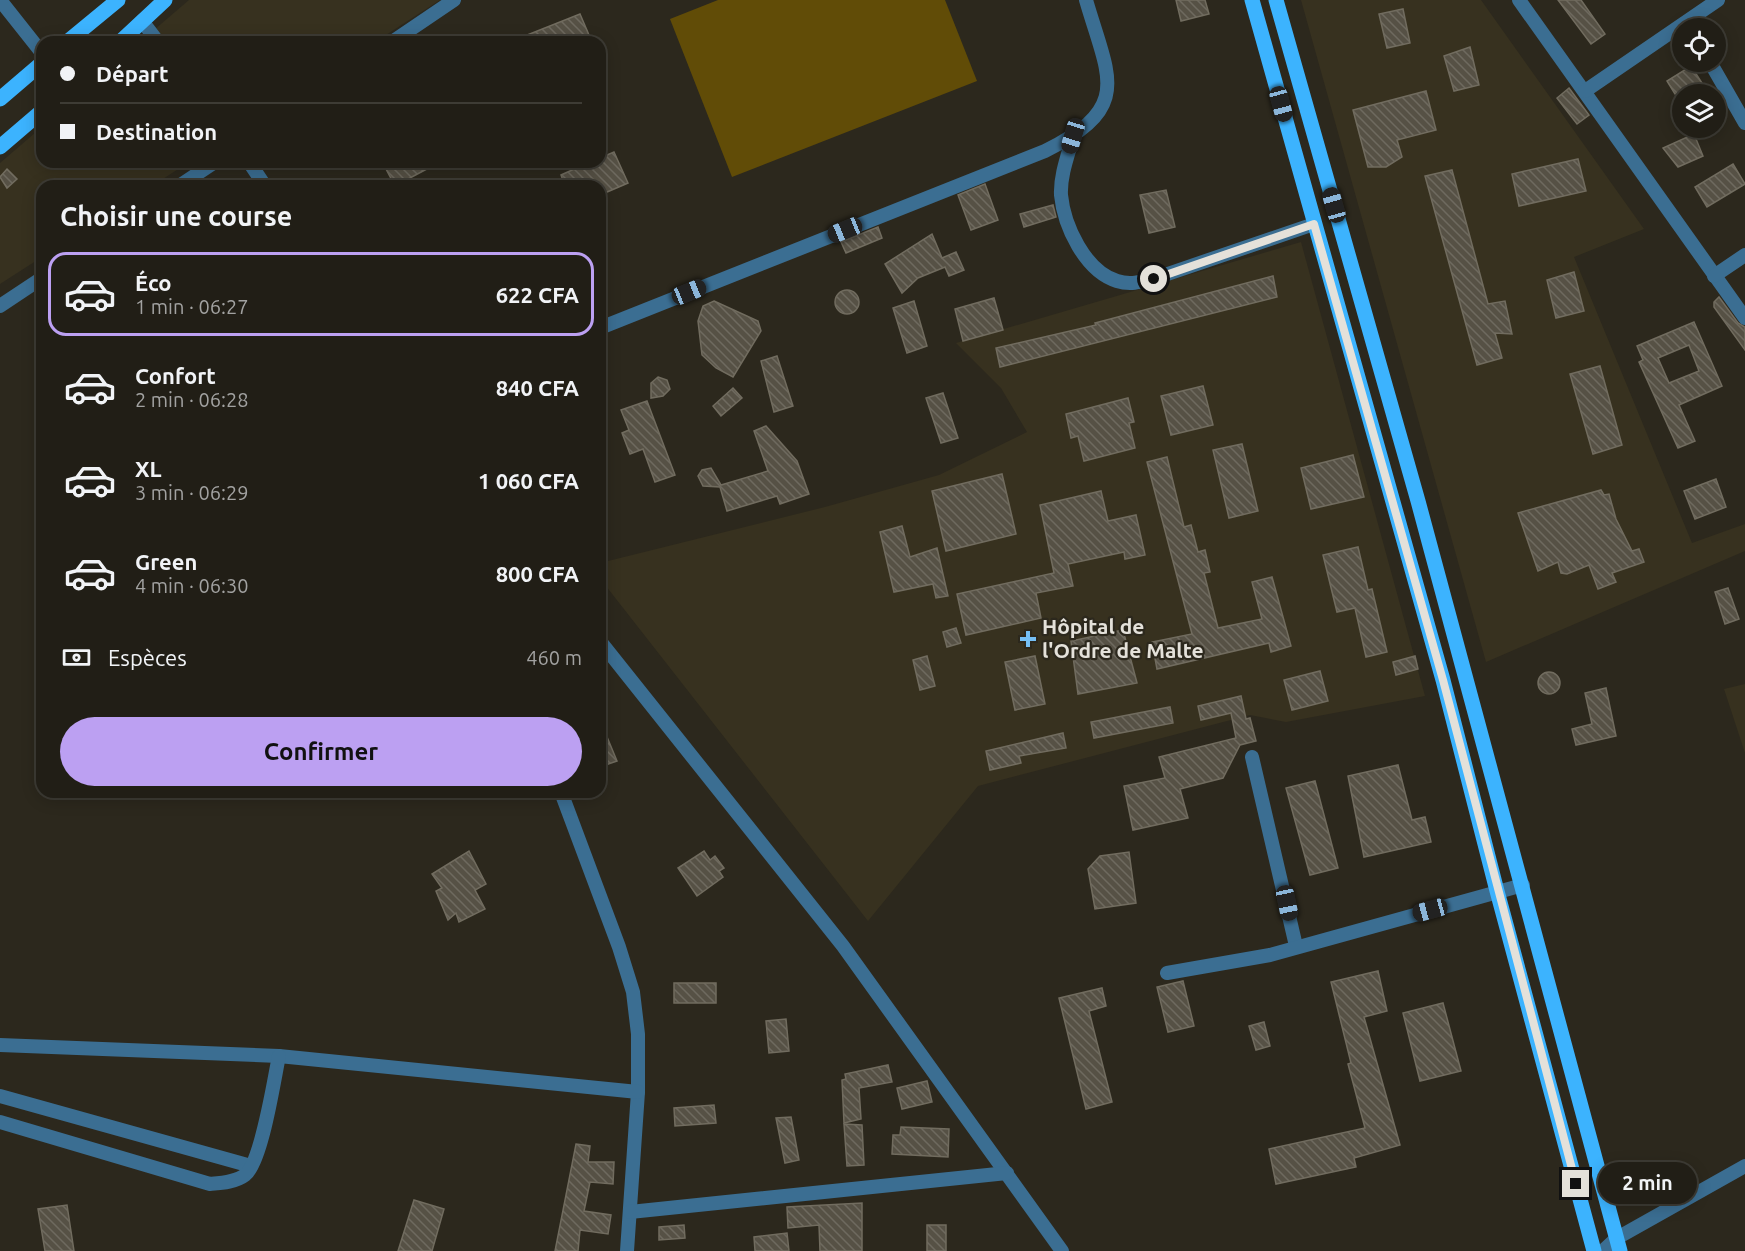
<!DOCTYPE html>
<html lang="fr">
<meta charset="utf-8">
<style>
:root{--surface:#211e16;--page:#29271f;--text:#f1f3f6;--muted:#a2a2a1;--line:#3e3c35;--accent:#bca0f2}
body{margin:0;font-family:Ubuntu,sans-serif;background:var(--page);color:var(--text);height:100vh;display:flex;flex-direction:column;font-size:22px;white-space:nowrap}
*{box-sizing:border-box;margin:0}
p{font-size:20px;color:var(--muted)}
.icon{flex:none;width:33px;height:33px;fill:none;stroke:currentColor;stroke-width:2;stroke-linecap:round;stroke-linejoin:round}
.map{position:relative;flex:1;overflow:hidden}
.panel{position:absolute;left:36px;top:180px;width:570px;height:618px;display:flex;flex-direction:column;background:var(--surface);border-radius:18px;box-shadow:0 3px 15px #0003,0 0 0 2px var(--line)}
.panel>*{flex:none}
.guide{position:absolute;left:36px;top:36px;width:570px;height:132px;border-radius:18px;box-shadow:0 3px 15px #0003,0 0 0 2px var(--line);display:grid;align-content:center;height:132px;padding:0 24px;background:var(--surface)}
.fabs{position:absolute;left:1672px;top:18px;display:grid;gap:12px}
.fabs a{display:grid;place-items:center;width:54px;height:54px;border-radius:50%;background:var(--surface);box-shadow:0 3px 15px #0003,0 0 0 2px var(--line);font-size:30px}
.end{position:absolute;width:27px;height:27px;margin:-14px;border:8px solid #e4e1da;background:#111;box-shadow:0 0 0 3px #111}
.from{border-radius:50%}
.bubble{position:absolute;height:42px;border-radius:21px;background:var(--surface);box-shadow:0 3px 15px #0003,0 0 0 2px var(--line);font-size:20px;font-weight:700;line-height:42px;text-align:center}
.car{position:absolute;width:18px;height:36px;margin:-18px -9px;border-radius:8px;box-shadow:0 0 4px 2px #0007;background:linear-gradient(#222 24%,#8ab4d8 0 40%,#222 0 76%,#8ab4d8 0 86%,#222 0)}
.guide b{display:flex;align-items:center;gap:21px;height:57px;font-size:22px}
.guide b+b{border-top:2px solid var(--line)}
.guide i{width:15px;height:15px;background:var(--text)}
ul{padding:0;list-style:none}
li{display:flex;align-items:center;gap:18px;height:84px;margin:0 12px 9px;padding:0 12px;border:3px solid transparent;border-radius:18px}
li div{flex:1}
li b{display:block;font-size:22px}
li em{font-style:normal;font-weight:700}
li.on{border-color:var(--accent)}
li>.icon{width:54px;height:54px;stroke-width:1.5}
h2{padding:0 24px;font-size:27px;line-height:72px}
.pay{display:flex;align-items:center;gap:15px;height:66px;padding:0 24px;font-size:22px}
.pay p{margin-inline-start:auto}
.button{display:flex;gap:12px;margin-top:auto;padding:12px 24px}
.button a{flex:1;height:69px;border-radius:36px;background:var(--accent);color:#111;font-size:24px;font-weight:700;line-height:69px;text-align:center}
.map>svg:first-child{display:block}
.built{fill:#37311f}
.park{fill:#614c07}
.building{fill:url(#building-back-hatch);stroke:#716c5f;stroke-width:1.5;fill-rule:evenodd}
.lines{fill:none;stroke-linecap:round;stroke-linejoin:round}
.street{stroke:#3b6e92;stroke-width:14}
.primary{stroke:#3cb3fe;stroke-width:15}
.route{stroke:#e4e1da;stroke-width:8}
.poi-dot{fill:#75c0f6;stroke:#2c281d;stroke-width:2}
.labels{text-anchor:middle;stroke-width:4.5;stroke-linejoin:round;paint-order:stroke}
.poi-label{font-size:21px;font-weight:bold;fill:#e4e1da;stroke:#2c281d;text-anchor:start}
</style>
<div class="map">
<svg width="1745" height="1251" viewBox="0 0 1745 1251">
<defs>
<pattern id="building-back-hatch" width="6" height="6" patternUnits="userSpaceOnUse" patternTransform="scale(1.5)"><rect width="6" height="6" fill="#565145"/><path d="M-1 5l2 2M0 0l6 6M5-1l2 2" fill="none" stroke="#6e6a5f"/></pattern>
</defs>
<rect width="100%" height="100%" fill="#2c281d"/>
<g class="built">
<polygon points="189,0 440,0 375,42 140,42"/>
<polygon points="1301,0 1481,0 1644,229 1574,257 1692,543 1745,524 1745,551 1486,662"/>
<polygon points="42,127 42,162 189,162 152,186 42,186 42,257 0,284 0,163"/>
<polygon points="1301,242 1425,696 1286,722 1250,715 978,786 868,921 602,581 600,563 825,507 939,475 1027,432 1001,388 956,343"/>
<polygon points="1745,684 1745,753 1724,689"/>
</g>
<polygon class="park" points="718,0 945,0 977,81 732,177 670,19"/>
<g class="building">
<polygon points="1176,0 1205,0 1209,14 1181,21"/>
<polygon points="1558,0 1581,0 1605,34 1591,44"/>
<polygon points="1403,9 1410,43 1387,48 1379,14"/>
<polygon points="580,14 592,42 512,42 512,41"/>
<polygon points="1470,47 1479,85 1454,91 1444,56"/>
<polygon points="1691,66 1709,94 1675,94 1667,81"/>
<polygon points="1569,88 1589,115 1577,124 1557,98"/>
<polygon points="1426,91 1436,130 1397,140 1402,157 1386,167 1368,167 1353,110"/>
<polygon points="1694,134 1703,156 1678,167 1663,148"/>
<polygon points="614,152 628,183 600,195 600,186 565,186 561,175 590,162 600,162 600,158"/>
<polygon points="1578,159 1586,191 1519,206 1512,174"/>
<polygon points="398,162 440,162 395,186 386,169"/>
<polygon points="1733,164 1745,184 1707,207 1695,187"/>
<polygon points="7,169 17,179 7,188 0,177"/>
<polygon points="1452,170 1488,304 1505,301 1512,334 1495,333 1502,358 1477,365 1425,176"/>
<polygon points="985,184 998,220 971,230 958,195"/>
<polygon points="1166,190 1175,227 1149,233 1140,195"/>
<polygon points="1053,205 1056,217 1024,227 1020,214"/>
<polygon points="878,227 882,238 846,253 841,242"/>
<polygon points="932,234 942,258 956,252 964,270 949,276 945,267 918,278 902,293 885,264"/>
<polygon points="1574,272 1584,311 1556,318 1547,280"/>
<polygon points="1273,276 1277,297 1000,367 996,348 1096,325 1095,323"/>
<circle cx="847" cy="302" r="12"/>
<polygon points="1719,297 1738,323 1745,327 1745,350 1714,307 1714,302"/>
<polygon points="994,298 1003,330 963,341 955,309"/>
<polygon points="714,301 758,321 761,331 733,377 716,368 702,355 698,321 703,306"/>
<polygon points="914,301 927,346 907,353 893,308"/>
<path d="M1694,322L1722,386L1679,405L1695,441L1678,448L1639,362L1643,360L1637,346ZM1689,345L1699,371L1669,383L1658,358Z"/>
<polygon points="777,356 793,406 774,412 761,361"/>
<polygon points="1600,366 1622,445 1593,454 1570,374"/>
<polygon points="658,377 667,380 670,389 663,396 651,398 651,383"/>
<polygon points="1203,386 1213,425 1171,435 1161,396"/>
<polygon points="733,388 742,398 721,416 713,406"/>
<polygon points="943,393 958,438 941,443 926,398"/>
<polygon points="1128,398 1134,422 1129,423 1135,448 1084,461 1078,436 1071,438 1066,414"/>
<polygon points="647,401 675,475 655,482 643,449 630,454 622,433 629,430 621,410"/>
<polygon points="766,426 797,461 809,494 780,504 777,496 727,511 720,487 703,486 698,476 702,470 711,468 721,485 768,471 754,431"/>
<polygon points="1242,444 1258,511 1229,518 1213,450"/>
<polygon points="1353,455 1364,497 1311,509 1301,468"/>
<polygon points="1167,457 1184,527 1191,525 1198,552 1205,550 1210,572 1204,573 1218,628 1262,619 1252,582 1272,577 1291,646 1271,652 1269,643 1157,669 1152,642 1192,634 1147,462"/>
<polygon points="1002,474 1016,534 946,551 932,491"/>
<polygon points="1716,479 1726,507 1695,519 1684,491"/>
<polygon points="1601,490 1604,495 1609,494 1616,519 1632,551 1639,549 1644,562 1612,573 1616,582 1598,589 1589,565 1567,574 1561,573 1558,562 1538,571 1518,513"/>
<polygon points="1101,491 1108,521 1136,515 1145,555 1125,559 1124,552 1068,564 1073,586 1036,593 1041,618 966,635 957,594 1054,573 1040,505"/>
<polygon points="902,526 910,557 937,548 948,596 936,598 933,584 894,592 880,532"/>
<polygon points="1358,547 1368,590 1372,589 1387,652 1366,657 1355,608 1337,612 1323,555"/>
<polygon points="1728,588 1739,619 1725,624 1715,592"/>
<polygon points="956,628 961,643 947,647 943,632"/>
<polygon points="1123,630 1137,683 1078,694 1071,641"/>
<polygon points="927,656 935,686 920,690 913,660"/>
<polygon points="1035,656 1045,704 1015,710 1005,662"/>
<polygon points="1415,656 1418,669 1396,675 1393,662"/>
<polygon points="1320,671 1328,701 1292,710 1284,680"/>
<circle cx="1549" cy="683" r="11"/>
<polygon points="1606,688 1616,736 1576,745 1572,729 1592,724 1585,693"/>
<polygon points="1241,696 1246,719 1250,718 1256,741 1240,745 1223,778 1180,789 1188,818 1133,830 1124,786 1165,778 1159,757 1236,738 1231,713 1201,720 1198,706"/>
<polygon points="1170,707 1173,723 1094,738 1091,722"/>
<polygon points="600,720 617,761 600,767"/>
<polygon points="1063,733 1066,748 1019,756 1021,763 990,770 986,751"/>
<polygon points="1398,765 1412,820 1425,817 1431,842 1364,857 1348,776"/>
<polygon points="1315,781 1338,868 1310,875 1286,788"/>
<polygon points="469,851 486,884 475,890 485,909 459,922 456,913 448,920 436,891 442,888 432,874"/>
<polygon points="704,851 710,860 715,856 724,868 719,871 723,877 697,896 678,868"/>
<polygon points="1129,852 1136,903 1095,909 1088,869 1100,856"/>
<polygon points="1378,971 1387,1011 1364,1017 1400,1145 1354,1158 1356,1167 1276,1184 1269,1149 1365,1128 1348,1064 1351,1063 1331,982"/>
<polygon points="1183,981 1194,1026 1168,1032 1157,987"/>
<rect x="674" y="983" width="42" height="20"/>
<polygon points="1102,988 1106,1006 1089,1011 1112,1102 1086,1109 1059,998"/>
<polygon points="1443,1003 1461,1071 1420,1081 1403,1013"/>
<polygon points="786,1019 789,1051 769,1053 766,1021"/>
<polygon points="1264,1022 1270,1046 1256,1050 1249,1026"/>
<polygon points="888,1065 892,1082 859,1088 861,1119 844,1123 842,1080 846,1079 845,1074"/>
<polygon points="927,1081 932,1102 902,1109 897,1088"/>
<polygon points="714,1105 716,1123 675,1126 674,1108"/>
<polygon points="791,1117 799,1160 785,1163 776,1118"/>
<polygon points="844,1124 862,1125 864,1165 847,1166"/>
<polygon points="901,1127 949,1129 948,1157 892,1154 893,1135 900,1135"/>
<polygon points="576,1144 590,1146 588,1162 614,1162 613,1184 590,1182 584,1211 611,1215 608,1234 580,1230 578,1251 555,1251"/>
<polygon points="414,1200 444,1209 432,1251 398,1251"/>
<polygon points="862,1203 862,1251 820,1251 819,1225 788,1228 787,1207"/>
<polygon points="67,1205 74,1251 45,1251 38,1209"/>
<polygon points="684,1225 685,1238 659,1240 659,1227"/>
<rect x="927" y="1225" width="19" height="26"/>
<polygon points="787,1233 789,1251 755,1251 754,1237"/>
</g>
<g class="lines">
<g class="street">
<polyline points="0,0 42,53"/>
<polyline points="1519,0 1745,318"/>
<polyline points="142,21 158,42"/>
<polyline points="392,42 454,0"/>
<polyline points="1710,62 1745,123"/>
<polyline points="1585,91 1718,0"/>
<path d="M1073,137C1068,155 1060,176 1061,195C1064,226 1085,271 1117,281C1130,285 1141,282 1153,279L1314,224"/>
<polyline points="249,162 265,186"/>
<polyline points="179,186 215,162"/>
<polyline points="1714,276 1745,255"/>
<polyline points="0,306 42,278"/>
<path d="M600,328L1045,151C1133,107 1109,79 1086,0"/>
<polyline points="600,641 843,946 1062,1251"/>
<polyline points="1252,757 1296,946"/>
<polyline points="561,792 619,947 633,992 638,1034 638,1092 627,1251"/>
<polyline points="1167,973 1270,955 1523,885"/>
<polyline points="0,1045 279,1056 638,1092"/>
<polyline points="0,1096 251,1166"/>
<path d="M0,1122L210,1184C221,1183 236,1182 245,1175C262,1162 274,1079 279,1056"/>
<polyline points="630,1212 1007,1173"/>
<polyline points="1603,1251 1617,1238 1745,1166"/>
</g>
<g class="primary">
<polyline points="1252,0 1443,680 1497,891 1594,1251"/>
<polyline points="1276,0 1418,501 1620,1251"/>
<polyline points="67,42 118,0"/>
<polyline points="120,42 165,0"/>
<polyline points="0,99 42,63"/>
<polyline points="0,147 42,111"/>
</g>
</g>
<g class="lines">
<polyline class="route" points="1154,279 1314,224 1443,680 1576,1184"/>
</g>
<path class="poi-dot" d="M1025 630h6v6h6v6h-6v6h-6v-6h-6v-6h6z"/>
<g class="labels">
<g class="poi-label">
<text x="1042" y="634">Hôpital de<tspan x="1042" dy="24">l'Ordre de Malte</tspan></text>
</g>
</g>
</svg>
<div class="fabs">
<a><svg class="icon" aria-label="locate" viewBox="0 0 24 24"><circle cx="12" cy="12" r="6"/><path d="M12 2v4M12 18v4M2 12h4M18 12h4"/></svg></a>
<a><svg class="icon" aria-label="layers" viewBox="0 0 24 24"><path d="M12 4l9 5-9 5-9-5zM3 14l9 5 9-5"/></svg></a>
</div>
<i class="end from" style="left:1154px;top:279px"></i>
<i class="end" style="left:1576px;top:1184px"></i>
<div class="bubble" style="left:1598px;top:1162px;width:99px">2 min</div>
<i class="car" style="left:1281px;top:104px;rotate:165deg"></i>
<i class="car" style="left:1073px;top:136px;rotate:197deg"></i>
<i class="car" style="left:1334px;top:205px;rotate:344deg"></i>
<i class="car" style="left:845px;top:230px;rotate:248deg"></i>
<i class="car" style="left:689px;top:292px;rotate:68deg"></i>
<i class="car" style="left:1287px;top:903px;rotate:168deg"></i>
<i class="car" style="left:1430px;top:910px;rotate:255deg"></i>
<div class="guide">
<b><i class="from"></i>Départ</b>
<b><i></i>Destination</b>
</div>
<section class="panel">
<h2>Choisir une course</h2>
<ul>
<li class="on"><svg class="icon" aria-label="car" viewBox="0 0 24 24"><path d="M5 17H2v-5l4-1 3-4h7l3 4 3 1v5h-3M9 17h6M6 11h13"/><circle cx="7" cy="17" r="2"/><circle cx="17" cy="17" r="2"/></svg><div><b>Éco</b><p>1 min · 06:27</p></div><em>622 CFA</em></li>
<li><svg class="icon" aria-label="car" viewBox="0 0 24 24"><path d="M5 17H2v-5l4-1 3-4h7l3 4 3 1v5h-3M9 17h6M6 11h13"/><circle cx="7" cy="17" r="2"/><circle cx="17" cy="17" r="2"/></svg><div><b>Confort</b><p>2 min · 06:28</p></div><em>840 CFA</em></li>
<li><svg class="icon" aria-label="car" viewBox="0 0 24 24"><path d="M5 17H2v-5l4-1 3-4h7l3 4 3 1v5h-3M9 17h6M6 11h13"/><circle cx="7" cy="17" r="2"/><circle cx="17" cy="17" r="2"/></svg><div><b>XL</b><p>3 min · 06:29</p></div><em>1 060 CFA</em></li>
<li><svg class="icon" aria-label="car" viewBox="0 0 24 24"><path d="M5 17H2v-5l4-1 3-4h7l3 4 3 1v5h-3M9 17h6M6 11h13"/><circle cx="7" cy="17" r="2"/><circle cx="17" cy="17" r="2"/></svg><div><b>Green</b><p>4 min · 06:30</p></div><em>800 CFA</em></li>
</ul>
<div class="pay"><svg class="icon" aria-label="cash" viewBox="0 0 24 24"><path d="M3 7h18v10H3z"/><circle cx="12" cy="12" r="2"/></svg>Espèces<p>460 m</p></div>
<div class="button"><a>Confirmer</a></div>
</section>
</div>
